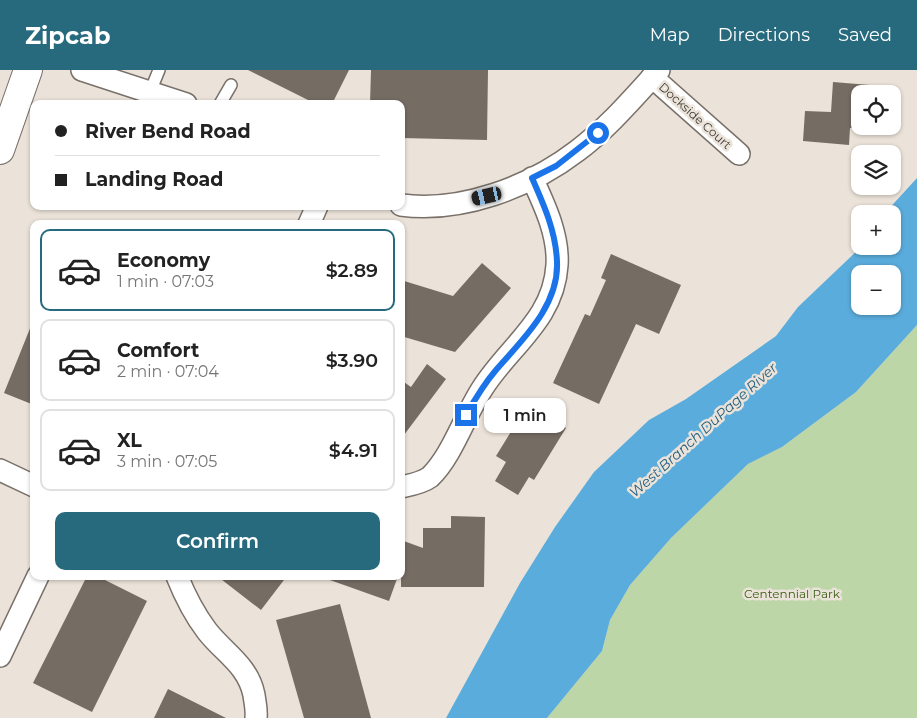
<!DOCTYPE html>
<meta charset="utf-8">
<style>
:root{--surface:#fff;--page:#f2f2f2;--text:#222;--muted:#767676;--line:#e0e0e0;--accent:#286a7d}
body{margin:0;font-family:Montserrat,sans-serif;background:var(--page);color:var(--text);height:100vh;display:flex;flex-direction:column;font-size:19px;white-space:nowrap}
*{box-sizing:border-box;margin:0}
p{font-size:16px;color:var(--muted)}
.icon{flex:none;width:28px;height:28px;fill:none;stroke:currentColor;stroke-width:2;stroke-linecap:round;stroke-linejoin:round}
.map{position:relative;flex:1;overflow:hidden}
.panel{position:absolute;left:30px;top:150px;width:375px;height:360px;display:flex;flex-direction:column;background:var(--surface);border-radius:10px;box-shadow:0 1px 4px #0004}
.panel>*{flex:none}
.banner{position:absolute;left:30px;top:30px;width:375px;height:110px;border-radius:10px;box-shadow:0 1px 4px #0004;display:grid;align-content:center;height:110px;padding:0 25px;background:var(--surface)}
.controls{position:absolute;left:851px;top:15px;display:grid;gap:10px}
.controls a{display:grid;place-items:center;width:50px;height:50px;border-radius:10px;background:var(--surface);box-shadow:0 1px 4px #0004;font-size:25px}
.end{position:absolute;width:22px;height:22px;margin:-11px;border:6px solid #1a73e8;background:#fff;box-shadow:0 0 0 2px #fff}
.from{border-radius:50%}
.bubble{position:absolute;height:35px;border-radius:10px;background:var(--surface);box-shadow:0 1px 4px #0004;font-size:16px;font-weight:600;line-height:35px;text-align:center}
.car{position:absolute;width:15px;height:30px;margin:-15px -8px;border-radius:6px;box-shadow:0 0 4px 1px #0007;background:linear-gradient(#222 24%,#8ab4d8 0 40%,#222 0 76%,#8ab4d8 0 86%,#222 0)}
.banner b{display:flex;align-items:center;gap:18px;height:48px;font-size:19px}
.banner b+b{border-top:1px solid var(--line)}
.banner i{width:12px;height:12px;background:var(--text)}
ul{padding:9px 0 0;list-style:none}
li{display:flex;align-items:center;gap:15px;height:82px;margin:0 10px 8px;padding:0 15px;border:2px solid var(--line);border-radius:10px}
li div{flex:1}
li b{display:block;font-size:19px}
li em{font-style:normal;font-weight:600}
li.active{border-color:var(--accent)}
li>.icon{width:45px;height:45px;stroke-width:1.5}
.cta{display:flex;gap:10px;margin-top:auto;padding:10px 25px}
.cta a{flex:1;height:58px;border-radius:10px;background:var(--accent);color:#fff;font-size:20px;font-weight:600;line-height:58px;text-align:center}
header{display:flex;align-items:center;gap:30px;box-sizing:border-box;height:70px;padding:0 25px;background:var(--accent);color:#fff}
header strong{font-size:24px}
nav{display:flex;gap:28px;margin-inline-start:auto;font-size:18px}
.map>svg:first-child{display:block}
.green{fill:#bcd6a7}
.water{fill:#5aacdc;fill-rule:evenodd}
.building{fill:#756c64}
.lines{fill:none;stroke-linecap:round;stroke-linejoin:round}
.service-casing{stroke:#797169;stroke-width:14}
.minor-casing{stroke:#797169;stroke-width:24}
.secondary-casing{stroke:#797169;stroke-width:30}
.service{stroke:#fff;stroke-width:11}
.minor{stroke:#fff;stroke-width:21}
.secondary{stroke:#fff;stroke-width:28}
.route{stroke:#1a73e8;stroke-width:6}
.labels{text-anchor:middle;stroke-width:5;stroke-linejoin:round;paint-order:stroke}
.street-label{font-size:12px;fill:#3b3734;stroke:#ebe3d9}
.park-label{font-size:12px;fill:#3a5d12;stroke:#ebe3d9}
.water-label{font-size:14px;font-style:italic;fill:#215e7f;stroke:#ebe3d9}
</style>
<header>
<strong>Zipcab</strong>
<nav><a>Map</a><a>Directions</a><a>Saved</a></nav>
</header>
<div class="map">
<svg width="917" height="648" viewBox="0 0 917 648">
<rect width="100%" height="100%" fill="#ebe3d9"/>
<polygon class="green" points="917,255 917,648 547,648 602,581 610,550 630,515 671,468 748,394 782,377 856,322"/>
<path class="water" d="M917,108V255L856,322L782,377L748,394L671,468L630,515L610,550L602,581L547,648H446L520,513L555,457L594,402L649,350L686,329L776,266L798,237L862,176H892V144H884ZM860,204H892V236H860Z"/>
<g class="building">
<polygon points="248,0 349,0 332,34 316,34"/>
<polygon points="371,0 488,0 487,70 401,68 401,34 370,34"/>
<polygon points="833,12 882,16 881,24 860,24 860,56 879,56 879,59 850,58 849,75 803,71 805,41 831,42"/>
<polygon points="611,184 681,215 659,264 636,254 599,334 553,313 585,244 590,246 606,210 601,208"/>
<polygon points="482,193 511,218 455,282 401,266 401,210 453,226"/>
<polygon points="33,251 34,251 34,335 4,323"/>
<polygon points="427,294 446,309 401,369 401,310 411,317"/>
<polygon points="528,334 566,358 534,410 529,407 518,425 495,411 506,392 496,386"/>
<polygon points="451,446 485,447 484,517 401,517 401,470 423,478 423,458 451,458"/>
<polygon points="87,506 97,506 147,531 92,642 33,613"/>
<polygon points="217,506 287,506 261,540"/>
<polygon points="328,506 398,506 389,531 327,509"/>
<polygon points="340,534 371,648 304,648 276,550"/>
<polygon points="168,619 226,648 154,648"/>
</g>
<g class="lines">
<g class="service-casing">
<g id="service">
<polyline points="150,22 159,0"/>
<polyline points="220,34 231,15"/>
</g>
</g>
<g class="minor-casing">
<g id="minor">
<polyline points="82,0 186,34"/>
<polyline points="652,7 739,84"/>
<path d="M401,135C461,143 530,117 577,81C608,58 633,28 659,0"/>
<polyline points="309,154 317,136"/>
<polyline points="0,400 34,416"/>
<path d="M401,417C410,415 422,413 430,407C452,386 465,345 482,319C508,277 554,250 557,195C559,165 544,134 532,108"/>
<path d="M177,506C185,526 194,544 207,561C224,583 248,595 254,625C255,633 257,640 256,648"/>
<polyline points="0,586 38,506"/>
</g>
</g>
<g class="secondary-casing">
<polyline id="secondary" points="0,80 28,0"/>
</g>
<use href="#service" class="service"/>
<use href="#minor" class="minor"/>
<use href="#secondary" class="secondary"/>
</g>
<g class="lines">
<path class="route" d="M466,345C475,329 484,314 496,300C522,270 559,236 557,192C556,162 544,135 532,108L556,96L598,63"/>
</g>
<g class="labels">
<g class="street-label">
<text transform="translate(695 46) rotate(42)" y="4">Dockside Court</text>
</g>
<g class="park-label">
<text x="792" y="528">Centennial Park</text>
</g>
<g class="water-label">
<text transform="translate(703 360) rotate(-42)" y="5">West Branch DuPage River</text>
</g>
</g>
</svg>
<div class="controls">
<a><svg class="icon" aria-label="locate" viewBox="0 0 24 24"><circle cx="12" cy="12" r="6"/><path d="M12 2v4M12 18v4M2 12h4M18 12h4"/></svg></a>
<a><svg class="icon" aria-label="layers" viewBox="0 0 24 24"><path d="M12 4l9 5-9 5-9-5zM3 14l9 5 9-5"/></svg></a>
<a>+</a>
<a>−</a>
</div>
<i class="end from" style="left:598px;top:63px"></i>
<i class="end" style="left:466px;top:345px"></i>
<div class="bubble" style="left:484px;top:328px;width:82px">1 min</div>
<i class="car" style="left:487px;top:126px;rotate:257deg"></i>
<div class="banner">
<b><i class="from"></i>River Bend Road</b>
<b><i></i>Landing Road</b>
</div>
<section class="panel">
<ul>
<li class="active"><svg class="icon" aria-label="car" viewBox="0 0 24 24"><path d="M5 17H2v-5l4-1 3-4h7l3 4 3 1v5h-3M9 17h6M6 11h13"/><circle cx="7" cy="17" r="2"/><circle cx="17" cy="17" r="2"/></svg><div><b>Economy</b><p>1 min · 07:03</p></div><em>$2.89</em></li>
<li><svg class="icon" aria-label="car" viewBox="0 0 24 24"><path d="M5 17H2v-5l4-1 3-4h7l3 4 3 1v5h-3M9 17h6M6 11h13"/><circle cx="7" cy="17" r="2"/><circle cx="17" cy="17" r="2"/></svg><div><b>Comfort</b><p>2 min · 07:04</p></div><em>$3.90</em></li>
<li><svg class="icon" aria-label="car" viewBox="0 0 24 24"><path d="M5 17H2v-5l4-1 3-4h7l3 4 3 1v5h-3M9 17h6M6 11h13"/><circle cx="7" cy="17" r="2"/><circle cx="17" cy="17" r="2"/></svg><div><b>XL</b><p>3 min · 07:05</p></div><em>$4.91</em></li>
</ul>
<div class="cta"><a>Confirm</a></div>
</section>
</div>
